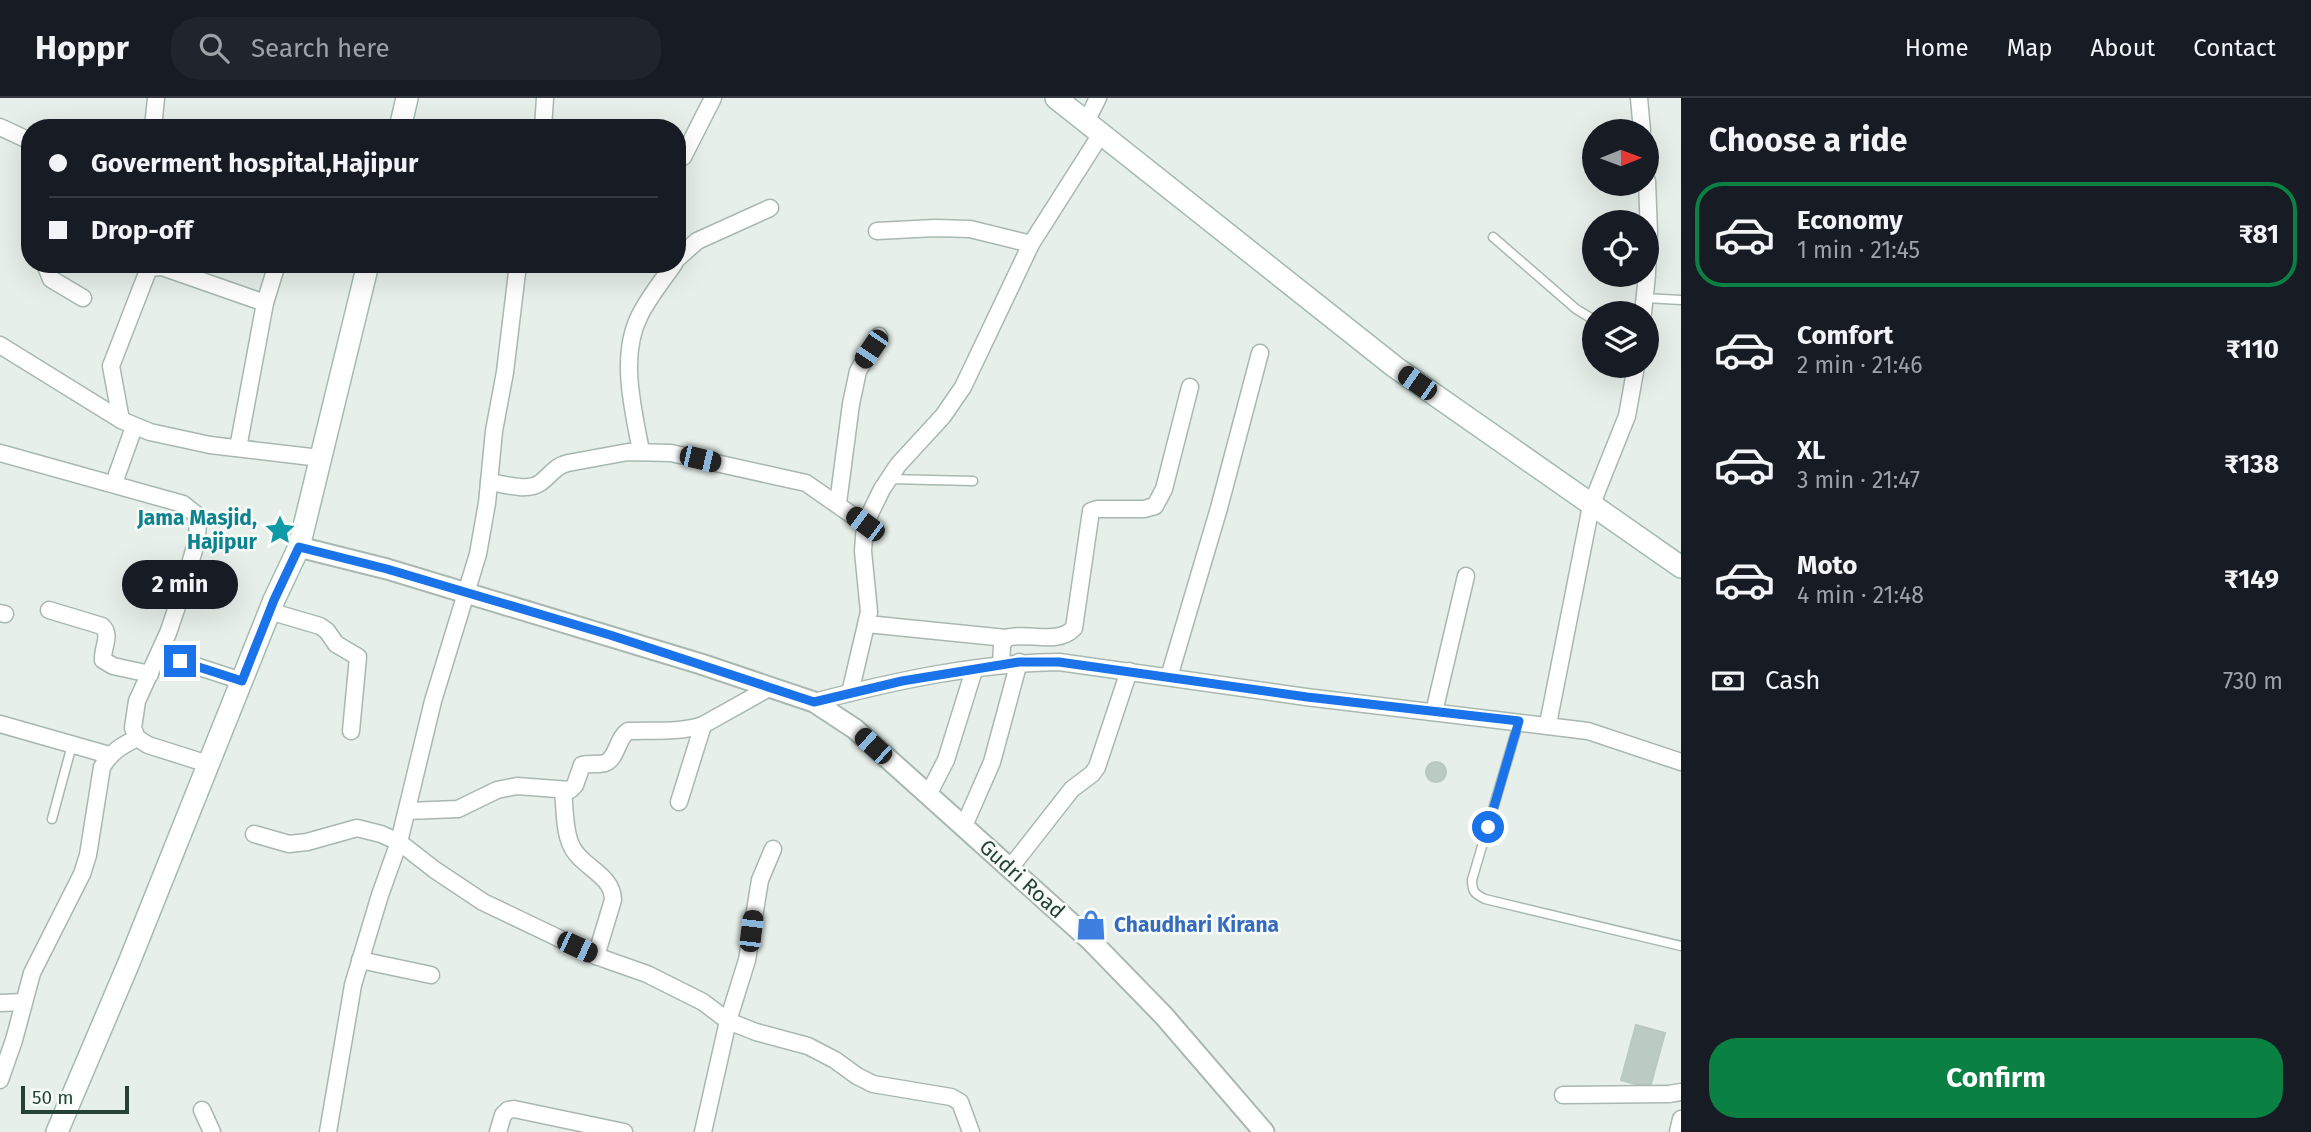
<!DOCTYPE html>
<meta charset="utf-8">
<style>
:root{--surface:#171b24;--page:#20242c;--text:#f1f3f6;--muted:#9ea1a6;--line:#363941;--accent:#0b8043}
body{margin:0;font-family:"Fira Sans",sans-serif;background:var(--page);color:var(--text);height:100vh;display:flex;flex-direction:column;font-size:26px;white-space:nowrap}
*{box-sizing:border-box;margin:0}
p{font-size:23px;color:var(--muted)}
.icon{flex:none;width:38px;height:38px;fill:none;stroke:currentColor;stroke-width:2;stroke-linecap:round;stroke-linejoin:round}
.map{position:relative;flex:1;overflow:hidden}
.panel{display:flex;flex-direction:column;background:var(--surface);width:630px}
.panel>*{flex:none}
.hud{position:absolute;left:21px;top:21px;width:665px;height:154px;border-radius:28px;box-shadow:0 7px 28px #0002;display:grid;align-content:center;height:154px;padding:0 28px;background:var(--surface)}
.needle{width:46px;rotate:89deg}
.buttons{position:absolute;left:1582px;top:21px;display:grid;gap:14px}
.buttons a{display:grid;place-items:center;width:77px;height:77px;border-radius:50%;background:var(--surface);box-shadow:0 7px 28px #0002;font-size:35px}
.scale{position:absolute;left:21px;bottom:18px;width:108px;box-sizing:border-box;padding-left:7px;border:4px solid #244238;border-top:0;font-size:19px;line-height:24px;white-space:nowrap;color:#244238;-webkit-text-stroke:5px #f7fbf8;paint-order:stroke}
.end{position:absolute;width:32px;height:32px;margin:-16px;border:9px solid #1a73e8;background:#fff;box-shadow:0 0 0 4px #fff}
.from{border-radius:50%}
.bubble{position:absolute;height:49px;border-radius:24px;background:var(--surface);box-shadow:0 7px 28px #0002;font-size:23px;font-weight:700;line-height:49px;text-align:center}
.car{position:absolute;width:21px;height:42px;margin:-21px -10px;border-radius:9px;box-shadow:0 0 5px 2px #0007;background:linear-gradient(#222 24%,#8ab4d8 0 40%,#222 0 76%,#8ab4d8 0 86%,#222 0)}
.hud b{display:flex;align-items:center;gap:24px;height:66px;font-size:26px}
.hud b+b{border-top:2px solid var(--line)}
.hud i{width:18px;height:18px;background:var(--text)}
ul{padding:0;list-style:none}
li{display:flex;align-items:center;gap:21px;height:105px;margin:0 14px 10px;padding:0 14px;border:4px solid transparent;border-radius:28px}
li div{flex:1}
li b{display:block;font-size:26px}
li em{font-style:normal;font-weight:700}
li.current{border-color:var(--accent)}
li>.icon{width:63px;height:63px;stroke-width:1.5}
h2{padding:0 28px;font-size:32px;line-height:84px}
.pay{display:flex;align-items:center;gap:18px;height:77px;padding:0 28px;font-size:26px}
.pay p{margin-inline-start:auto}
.primary-button{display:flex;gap:14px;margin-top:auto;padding:14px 28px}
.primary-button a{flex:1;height:80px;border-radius:28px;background:var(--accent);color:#fff;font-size:28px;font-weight:700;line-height:80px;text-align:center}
header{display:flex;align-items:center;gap:42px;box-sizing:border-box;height:98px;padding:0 35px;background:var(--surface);border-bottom:2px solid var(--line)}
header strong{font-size:33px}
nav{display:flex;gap:38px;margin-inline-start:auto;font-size:24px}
.search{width:490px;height:63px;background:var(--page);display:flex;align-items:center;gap:18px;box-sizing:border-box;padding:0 24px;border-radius:28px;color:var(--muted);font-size:26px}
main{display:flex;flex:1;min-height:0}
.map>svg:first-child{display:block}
.building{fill:#bbcac3;stroke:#b8c9c1;stroke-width:2}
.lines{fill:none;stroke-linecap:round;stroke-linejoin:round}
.service-casing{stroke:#a8b8b1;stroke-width:11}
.minor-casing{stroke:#a8b8b1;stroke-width:19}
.tertiary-casing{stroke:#a8b8b1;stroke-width:23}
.secondary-casing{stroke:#a3bbb1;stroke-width:24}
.service{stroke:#fff;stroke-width:8}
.minor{stroke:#fff;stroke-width:16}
.tertiary{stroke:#fff;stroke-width:19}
.secondary{stroke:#fff;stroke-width:21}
.route{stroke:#1a73e8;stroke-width:9}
.labels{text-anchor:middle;stroke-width:5;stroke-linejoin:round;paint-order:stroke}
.culture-label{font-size:21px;font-weight:bold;fill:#0d838f;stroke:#f7fbf8;text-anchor:end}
.street-label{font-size:21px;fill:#244238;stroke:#f7fbf8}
.shop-label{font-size:21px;font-weight:bold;fill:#366cbe;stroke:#f7fbf8;text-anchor:start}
</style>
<header>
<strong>Hoppr</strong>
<div class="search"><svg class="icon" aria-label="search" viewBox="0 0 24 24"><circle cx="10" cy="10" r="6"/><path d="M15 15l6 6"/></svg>Search here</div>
<nav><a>Home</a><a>Map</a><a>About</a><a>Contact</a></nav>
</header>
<main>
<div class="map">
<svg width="1681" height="1034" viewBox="0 0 1681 1034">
<rect width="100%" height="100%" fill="#e6efea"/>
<g class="building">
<circle cx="1436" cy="674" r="10"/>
<polygon points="1636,927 1665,935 1651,986 1635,986 1621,982"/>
</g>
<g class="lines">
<g class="service-casing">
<g id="service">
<polyline points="1493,139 1576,211 1594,222"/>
<polyline points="1645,200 1681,202"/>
<polyline points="889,381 973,383"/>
<path d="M1519,623L1472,782C1472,794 1475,796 1485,801L1681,848"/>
<polyline points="52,721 72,647"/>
</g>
</g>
<g class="minor-casing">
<g id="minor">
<polyline points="1639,0 1642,33"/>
<polyline points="1086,24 1098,0"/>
<polyline points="0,29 30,43"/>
<polyline points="153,30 156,0"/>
<polyline points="543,30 545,0"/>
<polyline points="683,59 713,0"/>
<polyline points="1647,83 1649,135 1647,174"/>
<polyline points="877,133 935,130 970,131 1031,146"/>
<polyline points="677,161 697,143 770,110"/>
<polyline points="45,166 51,181 83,200"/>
<polyline points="1643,215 1647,177"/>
<polyline points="0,247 121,322 150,334 210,347 320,360"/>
<polyline points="121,322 111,268 149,170 162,169 265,205"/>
<polyline points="238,350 265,205 277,166"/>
<path d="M641,353C633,311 619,257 640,217C649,199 662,183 674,166"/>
<polyline points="0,355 183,406 198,418 197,442 180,500 168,535 137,603 133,630 137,640 148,647 208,666"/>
<path d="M489,384C504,386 527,394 540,385C551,377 555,368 568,365L628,354L671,355L806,385L865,426"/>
<polyline points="114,385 134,329"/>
<polyline points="838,405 851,306 858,273 879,238"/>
<path d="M49,512L102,528C112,537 102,550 103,562L113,568L150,576"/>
<polyline points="269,513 320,528 327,533 336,546 358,559 351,633"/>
<polyline points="0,515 5,516"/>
<polyline points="867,526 1006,540"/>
<polyline points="159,556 242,583"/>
<path d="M1001,567L1002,547L1006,540C1028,533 1057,548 1074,530L1091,413L1097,411H1144L1155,408L1164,391L1190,289"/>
<polyline points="1169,579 1219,410 1260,255"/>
<polyline points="850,595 869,514 863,453 865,426 882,391 898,367 943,318 963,289 1031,146 1101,36"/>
<path d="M814,604C894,583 977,565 1059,564L1306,599L1588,633L1681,664"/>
<polyline points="1434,614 1466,478"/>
<polyline points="0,626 109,657"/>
<polyline points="1548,626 1591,408 1627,318 1636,268"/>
<path d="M563,693C565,710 564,732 571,747C580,769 613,776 613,802L596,858"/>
<polyline points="928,697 946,662 974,572"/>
<polyline points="679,704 703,627"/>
<path d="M407,713L458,711L497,692L517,688L570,692L575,687L582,667C589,665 598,667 605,665C617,661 617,640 628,633C653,632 678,635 703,627L769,590"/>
<polyline points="964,728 992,664 1019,564"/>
<polyline points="254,736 289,746 307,744 357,730 381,736 399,744 435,772 483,804 596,858 647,876 703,904 728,923 756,934 808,948 835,962 857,978 873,986 951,999 960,1004 971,1034"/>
<polyline points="1010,770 1072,691 1092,676 1097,669 1129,573"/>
<polyline points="360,862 431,877"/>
<polyline points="0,905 23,904"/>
<path d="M0,982L14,942L32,875L82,776L88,757L102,669C111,654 121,648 137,640"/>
<polyline points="1563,997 1669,996 1681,994"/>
<polyline points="202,1012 212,1034"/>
<polyline points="328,1034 353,887 380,797 399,744 433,603 478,456 487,405 494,333 505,274 518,166"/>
<polyline points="498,1034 503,1017 508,1012 514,1011 624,1034"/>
<polyline points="703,1034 728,923 747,862 760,782 773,751"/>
<polyline points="1678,1034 1681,1021"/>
</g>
</g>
<g class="tertiary-casing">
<polyline id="tertiary" points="299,449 387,471 701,566 814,604 855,631 1091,843 1164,918 1264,1034"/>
</g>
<g class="secondary-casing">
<g id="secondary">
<polyline points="1056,0 1395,269 1681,469"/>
<polyline points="400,30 407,0"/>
<polyline points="57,1034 128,867 274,502 299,449 368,166"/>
</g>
</g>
<use href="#service" class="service"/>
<use href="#minor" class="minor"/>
<use href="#tertiary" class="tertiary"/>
<use href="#secondary" class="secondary"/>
</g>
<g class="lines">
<polyline class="route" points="180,563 242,583 274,502 299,449 387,471 610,537 814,604 902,583 1019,564 1059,564 1307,599 1519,623 1488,729"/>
</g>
<defs>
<g id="sight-bare" transform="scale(2.415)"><path d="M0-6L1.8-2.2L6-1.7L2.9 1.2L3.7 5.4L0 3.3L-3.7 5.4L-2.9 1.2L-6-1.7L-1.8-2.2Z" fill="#0f9aa8" stroke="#f7fbf8" stroke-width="2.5" paint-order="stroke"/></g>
<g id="shop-bare" transform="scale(2.415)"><path d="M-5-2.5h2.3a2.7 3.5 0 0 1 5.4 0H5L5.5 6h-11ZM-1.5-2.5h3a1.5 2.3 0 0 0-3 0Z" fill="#3f7fe0" stroke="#f7fbf8" stroke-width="2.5" paint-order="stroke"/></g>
</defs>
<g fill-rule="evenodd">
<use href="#sight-bare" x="280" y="432"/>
<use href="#shop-bare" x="1091" y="827"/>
</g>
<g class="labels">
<g class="culture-label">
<text x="257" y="427">Jama Masjid,<tspan x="257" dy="24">Hajipur</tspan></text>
</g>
<g class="street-label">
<text transform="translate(1022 781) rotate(42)" y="7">Gudri Road</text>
</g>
<g class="shop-label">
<text x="1114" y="834">Chaudhari Kirana</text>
</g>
</g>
</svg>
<div class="buttons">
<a><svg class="needle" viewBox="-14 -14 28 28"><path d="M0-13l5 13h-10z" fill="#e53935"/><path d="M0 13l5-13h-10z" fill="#9ea1a6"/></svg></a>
<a><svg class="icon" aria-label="locate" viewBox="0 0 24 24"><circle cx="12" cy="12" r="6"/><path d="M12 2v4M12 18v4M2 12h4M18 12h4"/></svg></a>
<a><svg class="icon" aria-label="layers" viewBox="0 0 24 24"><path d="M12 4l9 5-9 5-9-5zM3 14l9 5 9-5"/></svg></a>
</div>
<div class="scale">50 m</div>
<i class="end from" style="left:1488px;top:729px"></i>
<i class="end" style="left:180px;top:563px"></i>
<div class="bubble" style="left:122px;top:462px;width:116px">2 min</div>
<i class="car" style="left:871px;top:251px;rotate:214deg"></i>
<i class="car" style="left:1417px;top:285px;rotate:305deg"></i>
<i class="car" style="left:700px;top:361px;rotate:103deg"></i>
<i class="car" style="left:865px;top:426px;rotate:307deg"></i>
<i class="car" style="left:873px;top:648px;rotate:312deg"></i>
<i class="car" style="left:751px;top:833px;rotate:7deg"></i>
<i class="car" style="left:577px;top:849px;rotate:115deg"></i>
<div class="hud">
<b><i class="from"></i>Goverment hospital,Hajipur</b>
<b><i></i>Drop-off</b>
</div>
</div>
<section class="panel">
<h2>Choose a ride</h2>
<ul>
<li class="current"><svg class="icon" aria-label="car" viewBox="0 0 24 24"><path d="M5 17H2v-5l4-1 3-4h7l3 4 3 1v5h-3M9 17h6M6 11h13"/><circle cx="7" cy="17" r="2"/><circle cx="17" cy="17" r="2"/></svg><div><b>Economy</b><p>1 min · 21:45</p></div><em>₹81</em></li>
<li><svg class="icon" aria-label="car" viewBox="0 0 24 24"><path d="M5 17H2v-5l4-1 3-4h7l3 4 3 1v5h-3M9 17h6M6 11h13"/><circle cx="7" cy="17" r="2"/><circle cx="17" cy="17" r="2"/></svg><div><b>Comfort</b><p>2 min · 21:46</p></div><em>₹110</em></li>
<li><svg class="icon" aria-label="car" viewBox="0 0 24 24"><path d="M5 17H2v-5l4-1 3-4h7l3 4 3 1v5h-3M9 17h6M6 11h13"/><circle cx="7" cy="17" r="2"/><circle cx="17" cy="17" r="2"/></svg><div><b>XL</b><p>3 min · 21:47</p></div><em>₹138</em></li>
<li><svg class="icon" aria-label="car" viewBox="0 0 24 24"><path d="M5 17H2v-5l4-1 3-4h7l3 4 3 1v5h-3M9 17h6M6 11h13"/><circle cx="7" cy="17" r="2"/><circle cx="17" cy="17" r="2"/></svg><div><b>Moto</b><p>4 min · 21:48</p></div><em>₹149</em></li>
</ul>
<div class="pay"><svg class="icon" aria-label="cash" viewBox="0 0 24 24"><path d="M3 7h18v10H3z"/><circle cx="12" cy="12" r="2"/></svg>Cash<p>730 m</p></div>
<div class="primary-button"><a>Confirm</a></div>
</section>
</main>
